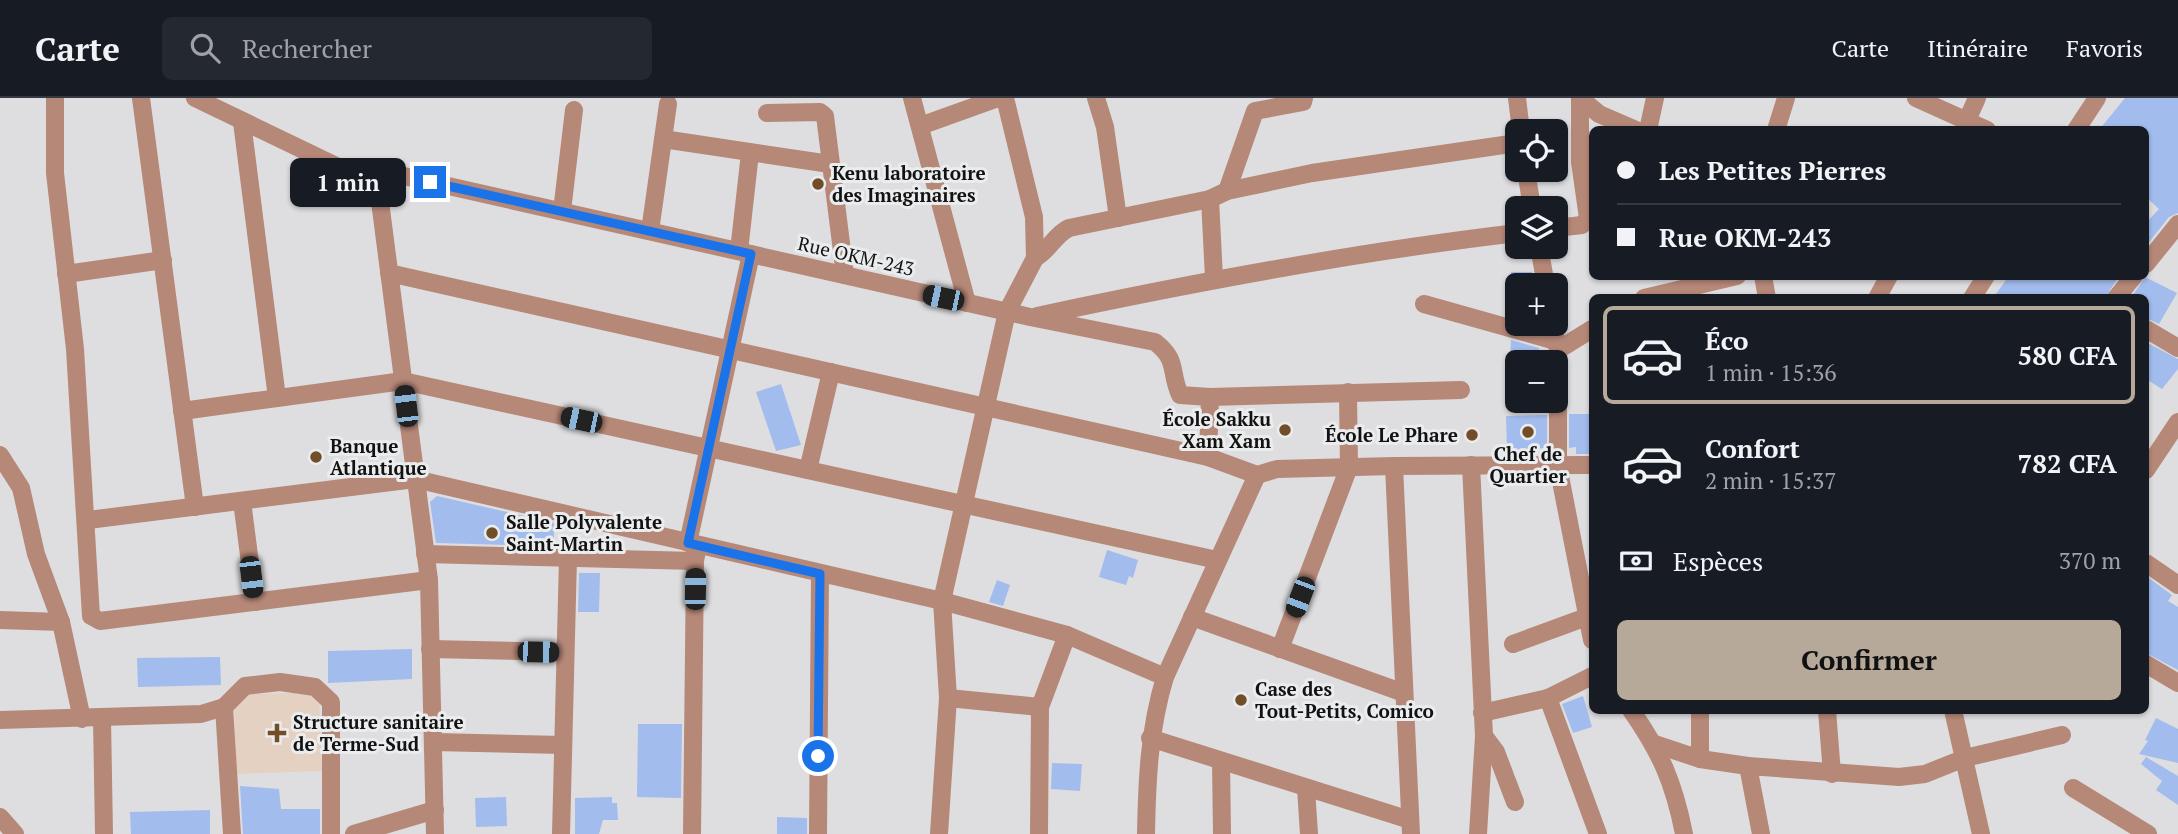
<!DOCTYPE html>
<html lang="fr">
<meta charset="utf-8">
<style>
:root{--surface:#171b24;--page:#242831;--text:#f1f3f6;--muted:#9ea1a6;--line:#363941;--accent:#b7a999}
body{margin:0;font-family:"PT Serif",serif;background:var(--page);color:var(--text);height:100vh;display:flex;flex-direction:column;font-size:26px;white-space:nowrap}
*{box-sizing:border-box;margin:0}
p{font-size:23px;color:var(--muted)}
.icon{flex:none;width:38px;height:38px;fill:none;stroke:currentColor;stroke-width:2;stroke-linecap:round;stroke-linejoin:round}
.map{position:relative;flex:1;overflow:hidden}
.panel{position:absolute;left:1589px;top:196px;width:560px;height:420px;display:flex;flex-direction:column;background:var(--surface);border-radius:10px;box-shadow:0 2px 5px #0004}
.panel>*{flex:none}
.banner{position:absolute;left:1589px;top:28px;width:560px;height:154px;border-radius:10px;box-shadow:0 2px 5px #0004;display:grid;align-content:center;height:154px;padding:0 28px;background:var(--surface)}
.tools{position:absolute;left:1505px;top:21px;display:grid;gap:14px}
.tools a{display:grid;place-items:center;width:63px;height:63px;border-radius:10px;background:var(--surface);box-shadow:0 2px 5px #0004;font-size:35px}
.end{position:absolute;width:32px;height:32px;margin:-16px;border:9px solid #1a73e8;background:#fff;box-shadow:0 0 0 4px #fff}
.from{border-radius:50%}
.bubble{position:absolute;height:49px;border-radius:10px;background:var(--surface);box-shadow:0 2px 5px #0004;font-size:23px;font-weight:800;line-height:49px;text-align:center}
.car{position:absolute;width:21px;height:42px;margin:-21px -10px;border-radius:9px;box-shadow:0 0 5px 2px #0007;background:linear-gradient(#222 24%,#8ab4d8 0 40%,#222 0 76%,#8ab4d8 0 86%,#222 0)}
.banner b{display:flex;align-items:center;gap:24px;height:66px;font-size:26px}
.banner b+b{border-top:2px solid var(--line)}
.banner i{width:18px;height:18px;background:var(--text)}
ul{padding:12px 0 0;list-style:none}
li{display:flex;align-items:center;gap:21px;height:98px;margin:0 14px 10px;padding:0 14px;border:4px solid transparent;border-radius:10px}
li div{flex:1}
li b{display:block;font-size:26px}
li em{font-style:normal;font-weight:800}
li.on{border-color:var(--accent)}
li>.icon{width:63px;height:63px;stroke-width:1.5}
.pay{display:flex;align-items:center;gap:18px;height:77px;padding:0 28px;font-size:26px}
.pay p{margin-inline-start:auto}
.primary-button{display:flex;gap:14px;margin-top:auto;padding:14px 28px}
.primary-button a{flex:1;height:80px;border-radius:10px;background:var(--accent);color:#111;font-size:28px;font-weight:800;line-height:80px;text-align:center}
header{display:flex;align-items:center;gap:42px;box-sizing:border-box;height:98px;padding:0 35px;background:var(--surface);border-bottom:2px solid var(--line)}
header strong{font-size:33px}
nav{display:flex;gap:38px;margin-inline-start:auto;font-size:24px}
.search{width:490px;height:63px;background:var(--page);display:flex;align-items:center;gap:18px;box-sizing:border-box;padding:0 24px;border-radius:10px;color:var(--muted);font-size:26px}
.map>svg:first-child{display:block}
.medical{fill:#e4d1c1}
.building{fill:#a2bcee}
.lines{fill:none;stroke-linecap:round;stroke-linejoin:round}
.minor{stroke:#b68878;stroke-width:18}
.route{stroke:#1a73e8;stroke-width:9}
.poi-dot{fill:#714e27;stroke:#ebeced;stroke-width:2.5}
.labels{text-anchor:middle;stroke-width:6;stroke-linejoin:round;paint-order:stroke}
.poi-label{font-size:19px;font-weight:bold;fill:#121212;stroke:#ebeced;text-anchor:start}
.street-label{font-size:19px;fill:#121212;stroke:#ebeced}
</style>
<header>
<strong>Carte</strong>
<div class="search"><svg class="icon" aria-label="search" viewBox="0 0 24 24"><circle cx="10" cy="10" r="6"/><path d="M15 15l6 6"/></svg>Rechercher</div>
<nav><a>Carte</a><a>Itinéraire</a><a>Favoris</a></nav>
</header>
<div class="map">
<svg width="2178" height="736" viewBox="0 0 2178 736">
<rect width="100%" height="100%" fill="#dedee0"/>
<polygon class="medical" points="319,594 322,673 236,676 234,597"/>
<g class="building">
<polygon points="2125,0 2178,0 2178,115 2169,119 2146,148 2146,125 2159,111 2146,99 2146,32 2099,32"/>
<polygon points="1511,174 1532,174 1533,187 1511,187"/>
<polygon points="2009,178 2119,178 2105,200 1993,200"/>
<polygon points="2145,179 2177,195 2159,226 2146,220 2146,200 2131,200"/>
<polygon points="1511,242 1539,250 1540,264 1510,264"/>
<polygon points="2146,244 2178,261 2178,271 2162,291 2146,281"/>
<polygon points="781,286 801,347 776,353 756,294"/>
<polygon points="1569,316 1592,316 1592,356 1576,356 1576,349 1569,350"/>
<polygon points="1547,317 1547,350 1507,352 1506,318"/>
<polygon points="437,398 555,425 553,448 436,445 430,404"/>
<polygon points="1107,452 1138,462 1133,480 1129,478 1126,487 1099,479"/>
<polygon points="579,475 600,475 599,514 578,514"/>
<polygon points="2146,478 2172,497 2168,503 2178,509 2178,572 2146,555"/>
<polygon points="997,482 1010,487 1003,508 989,504"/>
<polygon points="412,551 412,581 328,585 328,553"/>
<polygon points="220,559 221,587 138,589 137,560"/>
<polygon points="1583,598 1592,629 1573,635 1562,606"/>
<polygon points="2156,620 2178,631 2178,665 2139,656 2148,643 2145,642"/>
<polygon points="638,626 682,626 681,700 637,699"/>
<polygon points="2146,659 2178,678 2178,707 2156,692 2162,683 2141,666"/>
<polygon points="1052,665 1082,666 1080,693 1051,691"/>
<polygon points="240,688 279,691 281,711 320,711 320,736 243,736"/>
<polygon points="506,699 507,728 476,729 475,700"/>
<polygon points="612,699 612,705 617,705 618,722 603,722 599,736 575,736 575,700"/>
<polygon points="210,712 210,736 131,736 130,714"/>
<polygon points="777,719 807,720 807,736 777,736"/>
</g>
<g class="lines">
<g class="minor">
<polyline points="55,0 55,75 75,251 91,518 100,523 429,482"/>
<polyline points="141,0 195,409"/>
<polyline points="195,0 378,88"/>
<polyline points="912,0 967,205"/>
<path d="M1005,0L1034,119L1035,160C1050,152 1054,137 1069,130L1210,101L1227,93L1312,75L1517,45"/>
<polyline points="1096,0 1105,29 1118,120"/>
<polyline points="1517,0 1521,33"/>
<polyline points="1580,0 1599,16 1636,32"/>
<polyline points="1916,0 1987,32"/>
<polyline points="767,15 820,14 825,18 845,177"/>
<polyline points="1968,20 1977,0"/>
<polyline points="242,24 277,300"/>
<polyline points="920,28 998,0"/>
<polyline points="1648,32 1655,0"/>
<polyline points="1776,32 1786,0"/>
<polyline points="2076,32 2097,0"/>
<polyline points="663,41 830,66"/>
<polyline points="1526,72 1532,110"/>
<path d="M378,88L390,80L404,78L1030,219L1155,244C1179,263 1169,272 1180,297L1210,299L1461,292"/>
<polyline points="378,88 429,482 435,736"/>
<polyline points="1227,93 1255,13 1303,4 1304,0"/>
<polyline points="1210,101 1214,180"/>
<polyline points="562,113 574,12"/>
<polyline points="1556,130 1582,127 1588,120 1580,64 1580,0"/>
<polyline points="650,133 668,6"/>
<polyline points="1539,149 1546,187"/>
<polyline points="739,153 750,55"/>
<polyline points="2146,166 2178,126"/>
<polyline points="389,175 1208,359 1257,377"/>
<polyline points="66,176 163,162"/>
<polyline points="1763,178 1767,200"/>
<polyline points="1644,200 1737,178"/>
<polyline points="1877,200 1889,178"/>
<polyline points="1972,200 1986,178"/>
<polyline points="2116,200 2134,178"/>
<polyline points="1424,206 1556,243"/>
<path d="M1037,218C1196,184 1355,154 1517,135"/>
<polyline points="1553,226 1558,252 1558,368 1592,542"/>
<polyline points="2146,231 2178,250"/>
<polyline points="1558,252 1592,231"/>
<polyline points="182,313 403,283 1217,462"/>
<polyline points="0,357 21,390 36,456 61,524 82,621"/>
<polyline points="1208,359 1210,299"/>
<polyline points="1471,367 1484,638 1478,736"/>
<polyline points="1394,368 1411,736"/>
<polyline points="808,372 831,274"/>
<polyline points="2146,372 2178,324"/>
<polyline points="242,403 255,504"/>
<polyline points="88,422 415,381 942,503 1067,537 1165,579"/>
<polyline points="688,445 751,156"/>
<polyline points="425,456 695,463"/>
<polyline points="2146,465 2178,487"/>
<polyline points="1192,519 1404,595"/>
<polyline points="0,522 61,524"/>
<polyline points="1513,546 1592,517"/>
<polyline points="430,551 565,554"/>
<polyline points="1280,551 1349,369 1348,294"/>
<polyline points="2146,566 2178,585"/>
<polyline points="948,600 1040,609"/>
<polyline points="1548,600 1598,736"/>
<polyline points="224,609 245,588 280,584 315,589 331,604 331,736"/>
<path d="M1631,612C1661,655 1674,685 1684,736"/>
<polyline points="1827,612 1832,676"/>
<polyline points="1953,612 1981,736"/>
<polyline points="1482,615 1548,600 1592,578"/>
<polyline points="102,621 104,736"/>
<polyline points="0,622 201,616 224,609 232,736"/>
<polyline points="1484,638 1496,654 1515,704"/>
<polyline points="1150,640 1410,722"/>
<polyline points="433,644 563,647"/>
<polyline points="1655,646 1700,661 1748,668 1899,679 1925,676 1965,660 2062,637"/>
<polyline points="1700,661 1700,612"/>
<polyline points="1221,663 1222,736"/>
<polyline points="1748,668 1761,736"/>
<polyline points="1306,690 1309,736"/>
<polyline points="2073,690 2148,736"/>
<polyline points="0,719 15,736"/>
<polyline points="354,736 435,712"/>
<polyline points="561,736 568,460"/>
<polyline points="692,736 695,463 698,447"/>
<polyline points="818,736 820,476"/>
<polyline points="939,736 948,600 942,503 1007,214 1035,160"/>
<polyline points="1039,736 1040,609 1067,537"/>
<path d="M1146,736C1147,682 1149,632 1165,579L1257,377L1277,371L1394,368L1592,367"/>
</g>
</g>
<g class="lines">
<polyline class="route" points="430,84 751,156 688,445 820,476 818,658"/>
</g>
<g class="poi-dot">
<circle cx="818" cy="86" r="7"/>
<circle cx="1285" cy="332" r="7"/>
<circle cx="1528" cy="334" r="7"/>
<circle cx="1472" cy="337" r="7"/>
<circle cx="316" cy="359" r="7"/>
<circle cx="492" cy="435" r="7"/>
<circle cx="1241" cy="602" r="7"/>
<path d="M273.5 624.5h7v7h7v7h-7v7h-7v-7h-7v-7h7z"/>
</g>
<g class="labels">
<g class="poi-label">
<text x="832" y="82">Kenu laboratoire<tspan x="832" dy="22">des Imaginaires</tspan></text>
<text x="1271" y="328" text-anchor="end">École Sakku<tspan x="1271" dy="22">Xam Xam</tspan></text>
<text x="1458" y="344" text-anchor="end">École Le Phare</text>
<text x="330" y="355">Banque<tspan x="330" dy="22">Atlantique</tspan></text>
<text x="1528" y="363" text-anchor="middle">Chef de<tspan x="1528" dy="22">Quartier</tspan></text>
<text x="506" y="431">Salle Polyvalente<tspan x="506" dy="22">Saint-Martin</tspan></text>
<text x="1255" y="598">Case des<tspan x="1255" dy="22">Tout-Petits, Comico</tspan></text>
<text x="293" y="631">Structure sanitaire<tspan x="293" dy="22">de Terme-Sud</tspan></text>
</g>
<g class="street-label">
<text transform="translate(856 158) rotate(13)" y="7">Rue OKM-243</text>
</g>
</g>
</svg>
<div class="tools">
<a><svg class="icon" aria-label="locate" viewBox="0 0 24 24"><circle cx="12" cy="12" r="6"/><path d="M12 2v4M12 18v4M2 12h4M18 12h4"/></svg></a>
<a><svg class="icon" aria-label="layers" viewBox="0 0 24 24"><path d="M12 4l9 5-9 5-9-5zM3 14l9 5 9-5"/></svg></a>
<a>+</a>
<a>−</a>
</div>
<i class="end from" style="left:818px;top:658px"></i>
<i class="end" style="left:430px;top:84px"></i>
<div class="bubble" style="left:290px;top:60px;width:116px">1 min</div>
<i class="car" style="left:943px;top:200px;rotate:282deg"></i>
<i class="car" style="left:406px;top:308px;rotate:353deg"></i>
<i class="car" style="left:581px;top:322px;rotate:282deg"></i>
<i class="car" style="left:251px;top:479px;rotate:173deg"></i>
<i class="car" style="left:695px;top:491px;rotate:1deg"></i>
<i class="car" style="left:1300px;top:499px;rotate:201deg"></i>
<i class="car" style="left:538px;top:554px;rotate:91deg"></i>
<div class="banner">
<b><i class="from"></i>Les Petites Pierres</b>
<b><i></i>Rue OKM-243</b>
</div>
<section class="panel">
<ul>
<li class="on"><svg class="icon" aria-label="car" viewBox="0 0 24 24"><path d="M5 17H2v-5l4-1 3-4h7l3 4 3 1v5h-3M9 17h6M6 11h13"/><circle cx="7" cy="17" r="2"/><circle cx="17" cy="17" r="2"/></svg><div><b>Éco</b><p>1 min · 15:36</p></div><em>580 CFA</em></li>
<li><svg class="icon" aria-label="car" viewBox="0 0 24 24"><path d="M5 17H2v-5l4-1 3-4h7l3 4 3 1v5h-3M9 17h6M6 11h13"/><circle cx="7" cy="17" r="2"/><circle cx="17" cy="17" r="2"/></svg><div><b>Confort</b><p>2 min · 15:37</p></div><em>782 CFA</em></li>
</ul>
<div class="pay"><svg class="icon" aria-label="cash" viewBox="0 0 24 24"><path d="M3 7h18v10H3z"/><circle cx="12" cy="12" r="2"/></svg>Espèces<p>370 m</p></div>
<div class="primary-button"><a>Confirmer</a></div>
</section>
</div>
